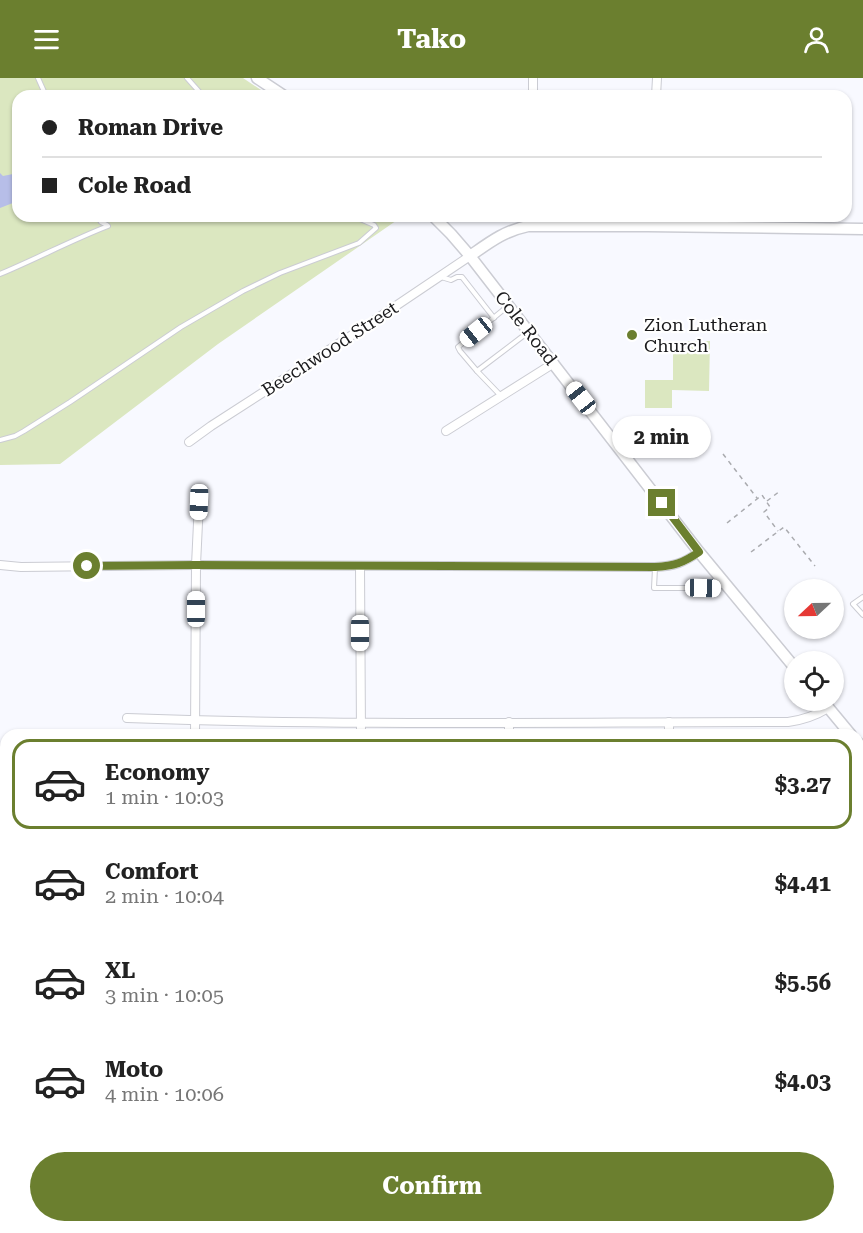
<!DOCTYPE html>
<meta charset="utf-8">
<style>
:root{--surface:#fff;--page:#f2f2f2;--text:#222;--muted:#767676;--line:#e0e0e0;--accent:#6b7f2f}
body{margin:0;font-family:"Roboto Serif",serif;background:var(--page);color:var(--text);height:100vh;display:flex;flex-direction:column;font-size:22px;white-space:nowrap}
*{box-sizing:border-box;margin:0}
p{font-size:20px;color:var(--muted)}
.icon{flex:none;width:33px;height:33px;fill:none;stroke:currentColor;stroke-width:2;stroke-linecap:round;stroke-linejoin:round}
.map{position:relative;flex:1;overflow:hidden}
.drawer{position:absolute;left:0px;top:651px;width:864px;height:504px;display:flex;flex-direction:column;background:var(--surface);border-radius:18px 18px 0 0;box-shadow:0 2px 4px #0004}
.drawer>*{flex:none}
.top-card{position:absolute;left:12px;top:12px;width:840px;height:132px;border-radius:18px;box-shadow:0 2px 4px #0004;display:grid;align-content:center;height:132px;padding:0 30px;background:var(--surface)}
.needle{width:39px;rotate:248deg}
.buttons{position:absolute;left:784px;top:501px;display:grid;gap:12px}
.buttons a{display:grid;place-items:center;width:60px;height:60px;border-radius:50%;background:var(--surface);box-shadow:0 2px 4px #0004;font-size:30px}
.end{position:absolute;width:27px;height:27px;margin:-14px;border:8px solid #6b7f2f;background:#fff;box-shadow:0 0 0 3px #fff}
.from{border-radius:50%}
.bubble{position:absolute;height:42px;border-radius:21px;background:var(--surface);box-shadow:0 2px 4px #0004;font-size:20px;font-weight:700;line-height:42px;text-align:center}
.car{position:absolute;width:18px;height:36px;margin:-18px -9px;border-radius:8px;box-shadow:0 0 4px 2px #0007;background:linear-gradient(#fff 24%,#345 0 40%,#fff 0 76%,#345 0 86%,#fff 0)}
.top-card b{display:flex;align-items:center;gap:21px;height:57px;font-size:22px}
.top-card b+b{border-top:2px solid var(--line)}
.top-card i{width:15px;height:15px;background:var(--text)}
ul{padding:10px 0 0;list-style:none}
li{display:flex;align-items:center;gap:18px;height:90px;margin:0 12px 9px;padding:0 18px;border:3px solid transparent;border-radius:18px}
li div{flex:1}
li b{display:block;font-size:22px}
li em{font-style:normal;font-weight:700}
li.selected{border-color:var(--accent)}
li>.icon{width:54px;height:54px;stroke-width:1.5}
.button{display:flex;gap:12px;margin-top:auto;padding:12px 30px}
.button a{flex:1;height:69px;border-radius:36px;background:var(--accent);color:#fff;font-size:24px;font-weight:700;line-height:69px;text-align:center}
header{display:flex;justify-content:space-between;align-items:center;height:78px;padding:0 30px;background:var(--accent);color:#fff;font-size:27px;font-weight:700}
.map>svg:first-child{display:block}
.green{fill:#dbe7c0}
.water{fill:#b7bee8}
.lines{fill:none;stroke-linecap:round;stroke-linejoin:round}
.lane-casing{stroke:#cbccd3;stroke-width:6}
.street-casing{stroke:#cbccd3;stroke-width:10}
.secondary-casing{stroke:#cbccd3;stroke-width:13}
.primary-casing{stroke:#cbccd3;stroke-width:14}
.path{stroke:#aaabaf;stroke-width:1.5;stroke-dasharray:4.5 4.5;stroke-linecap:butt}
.lane{stroke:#fff;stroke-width:4}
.street{stroke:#fff;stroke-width:8}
.secondary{stroke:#fff;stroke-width:10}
.primary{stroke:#fff;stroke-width:12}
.route{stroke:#6b7f2f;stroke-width:8}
.poi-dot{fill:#6b7f2f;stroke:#fff;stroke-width:2}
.labels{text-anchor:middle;stroke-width:4.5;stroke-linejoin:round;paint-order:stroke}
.poi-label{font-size:18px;fill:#1a1a1c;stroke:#fff;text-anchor:start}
.street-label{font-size:18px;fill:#1a1a1c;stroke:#fff}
</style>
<header><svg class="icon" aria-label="menu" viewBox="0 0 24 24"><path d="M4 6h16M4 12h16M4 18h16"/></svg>Tako<svg class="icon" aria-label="person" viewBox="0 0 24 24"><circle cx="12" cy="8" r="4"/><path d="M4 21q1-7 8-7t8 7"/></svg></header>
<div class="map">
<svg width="863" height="1155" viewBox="0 0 863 1155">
<rect width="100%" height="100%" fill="#f8f9ff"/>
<g class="green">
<polygon points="0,0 243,0 270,18 18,18 18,138 403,138 218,266 60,386 0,387"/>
<polygon points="673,263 710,263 709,313 672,312 672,330 645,330 645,302 673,302"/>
</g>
<polygon class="water" points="18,94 18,123 0,130 0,95 3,98 13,96"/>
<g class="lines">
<g class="lane-casing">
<g id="lane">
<polyline points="38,0 46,18"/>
<polyline points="187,0 203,18"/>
<polyline points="97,138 101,144 107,147"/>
<path d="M0,196C36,181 72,162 108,148"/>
<polyline points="441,199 451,202 457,199 462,199 494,240"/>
<polyline points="477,293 460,273 458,269 508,228"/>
<polyline points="501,318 477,293 527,255"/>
<polyline points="0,362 15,358 24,353 70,324 181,249 243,213 280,195 359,165 376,150 374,147 353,138"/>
<polyline points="655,490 654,510 717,510 724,506"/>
<polyline points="863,519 853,526 863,537"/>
<polyline points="858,799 863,799"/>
</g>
</g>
<g class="street-casing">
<g id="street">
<polyline points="533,18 533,0"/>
<polyline points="656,18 657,0"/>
<polyline points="446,353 554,285"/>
<polyline points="189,364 211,348 366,248 470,178"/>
<path d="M0,487L21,489L196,487L655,489C675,488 683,485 699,474"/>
<polyline points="360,488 361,657"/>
<path d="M127,640C347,648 568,644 788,644C803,642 815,638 828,630"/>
<polyline points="509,644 509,657"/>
<polyline points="195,657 196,487 199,424"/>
<polyline points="669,657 669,644"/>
<polyline points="0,1076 6,1076"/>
</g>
</g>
<g class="secondary-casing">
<g id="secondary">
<polyline points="257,0 284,18"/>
<polyline points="433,138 451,156 470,178 699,474 795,590"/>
<path d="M470,178C490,164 504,153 528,148H648L863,151"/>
<polyline points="822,622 851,657"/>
<polyline points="858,665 863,671"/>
</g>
</g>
<g class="primary-casing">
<g id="primary">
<polyline points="0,893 6,893"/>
<polyline points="858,895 863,895"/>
</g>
</g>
<g class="path">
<polyline points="723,376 757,420"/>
<polyline points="767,423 780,413"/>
<polyline points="727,445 762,417 770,429 764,434 778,453"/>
<polyline points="751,474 784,449 815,488"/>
</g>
<use href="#lane" class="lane"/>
<use href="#street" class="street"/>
<use href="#secondary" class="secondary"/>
<use href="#primary" class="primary"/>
</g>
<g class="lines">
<path class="route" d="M87,488L196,487L655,489C674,488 683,485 699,474L662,425"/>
</g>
<circle class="poi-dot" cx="632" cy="257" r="6"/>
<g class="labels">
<g class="poi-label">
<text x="644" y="253">Zion Lutheran<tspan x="644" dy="21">Church</tspan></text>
</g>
<g class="street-label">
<text transform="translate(526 250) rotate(52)" y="6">Cole Road</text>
<text transform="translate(330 271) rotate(-33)" y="6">Beechwood Street</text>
</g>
</g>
</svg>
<div class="buttons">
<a><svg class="needle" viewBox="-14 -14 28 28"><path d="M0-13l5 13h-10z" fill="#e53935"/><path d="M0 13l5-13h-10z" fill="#767676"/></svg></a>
<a><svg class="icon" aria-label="locate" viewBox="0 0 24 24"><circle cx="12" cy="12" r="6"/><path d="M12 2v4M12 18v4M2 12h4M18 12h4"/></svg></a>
</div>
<i class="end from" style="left:87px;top:488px"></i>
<i class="end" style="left:662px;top:425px"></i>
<div class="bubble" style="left:612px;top:338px;width:99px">2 min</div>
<i class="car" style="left:476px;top:254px;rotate:231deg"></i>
<i class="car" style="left:581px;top:320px;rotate:322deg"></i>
<i class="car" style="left:199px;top:424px;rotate:182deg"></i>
<i class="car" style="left:703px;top:510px;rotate:91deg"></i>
<i class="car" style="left:196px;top:531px;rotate:0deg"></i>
<i class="car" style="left:360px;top:555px;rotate:180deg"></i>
<div class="top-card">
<b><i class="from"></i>Roman Drive</b>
<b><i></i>Cole Road</b>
</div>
<section class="drawer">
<ul>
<li class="selected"><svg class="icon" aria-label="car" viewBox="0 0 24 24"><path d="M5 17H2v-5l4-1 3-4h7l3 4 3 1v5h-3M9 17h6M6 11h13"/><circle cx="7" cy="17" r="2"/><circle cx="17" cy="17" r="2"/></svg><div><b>Economy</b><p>1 min · 10:03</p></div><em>$3.27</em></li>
<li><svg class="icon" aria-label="car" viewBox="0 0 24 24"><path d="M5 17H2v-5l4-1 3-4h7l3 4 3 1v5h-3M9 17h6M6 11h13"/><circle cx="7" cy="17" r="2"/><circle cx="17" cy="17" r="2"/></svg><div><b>Comfort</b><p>2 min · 10:04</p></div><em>$4.41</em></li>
<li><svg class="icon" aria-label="car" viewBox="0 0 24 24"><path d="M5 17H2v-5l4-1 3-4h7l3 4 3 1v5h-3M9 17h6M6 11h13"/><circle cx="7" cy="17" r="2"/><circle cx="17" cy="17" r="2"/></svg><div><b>XL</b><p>3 min · 10:05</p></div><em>$5.56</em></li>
<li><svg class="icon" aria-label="car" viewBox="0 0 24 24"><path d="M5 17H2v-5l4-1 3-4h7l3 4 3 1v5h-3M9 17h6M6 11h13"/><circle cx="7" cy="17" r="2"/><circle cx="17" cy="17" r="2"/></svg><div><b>Moto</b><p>4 min · 10:06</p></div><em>$4.03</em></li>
</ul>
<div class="button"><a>Confirm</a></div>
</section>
</div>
